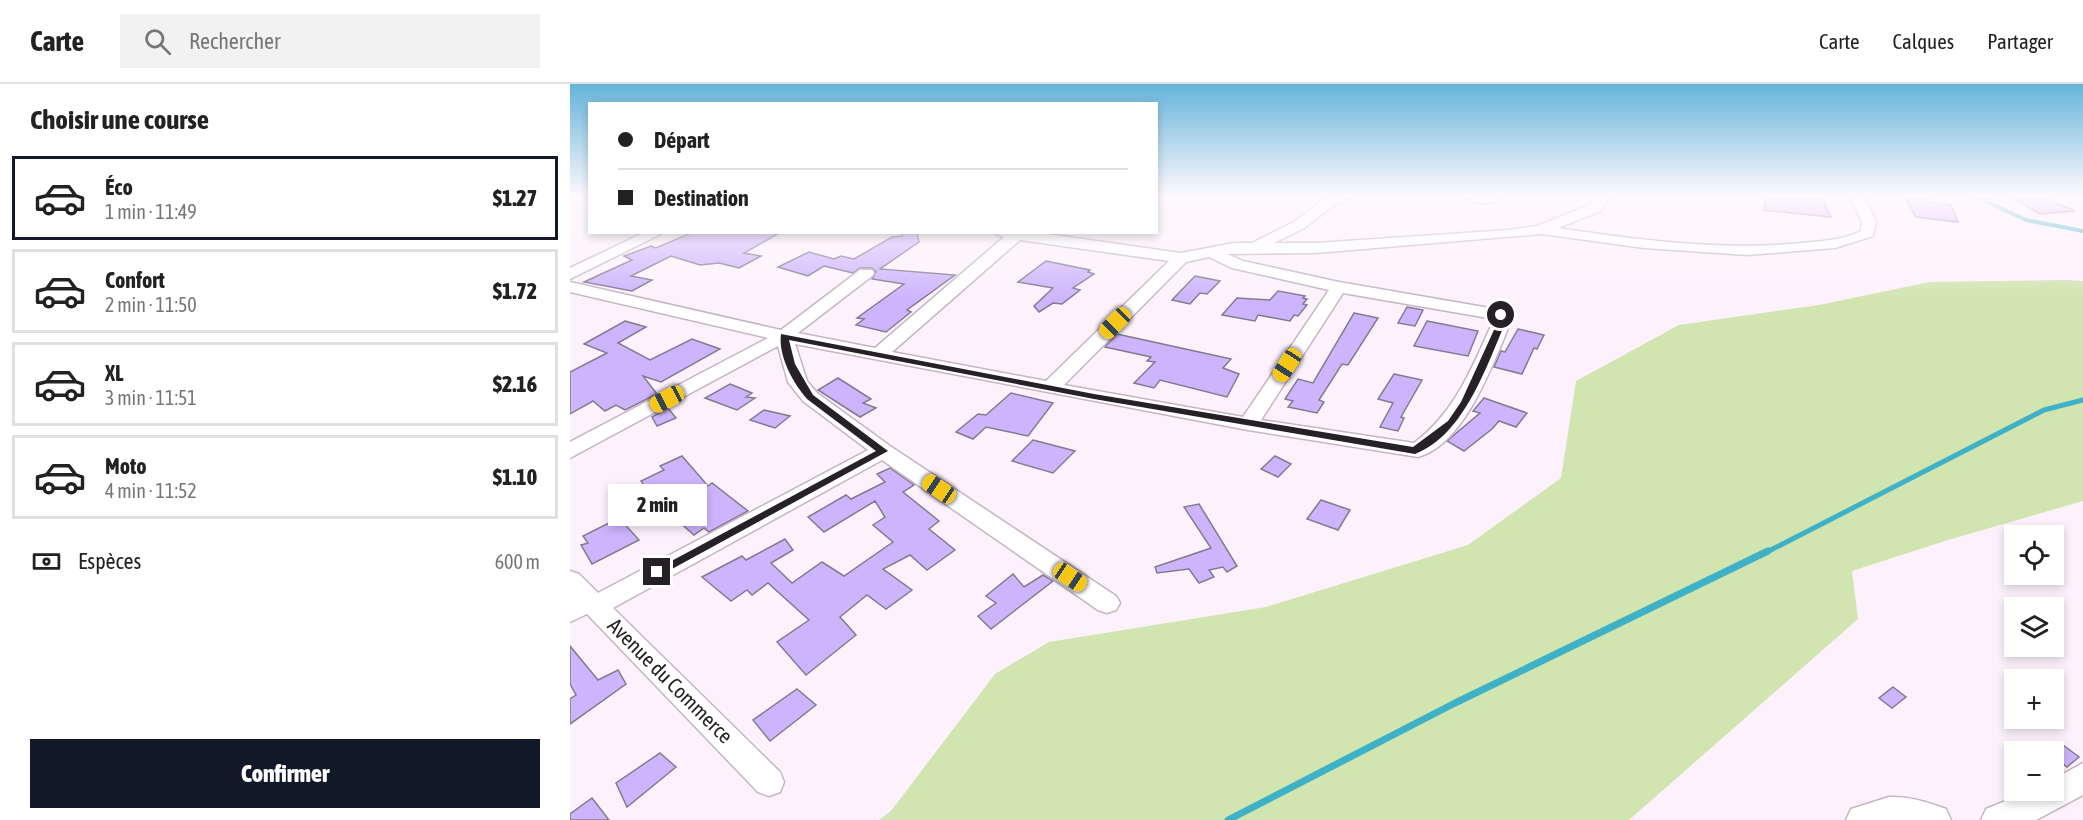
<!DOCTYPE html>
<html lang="fr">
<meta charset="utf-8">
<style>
:root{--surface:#fff;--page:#f2f2f2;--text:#222;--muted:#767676;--line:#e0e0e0;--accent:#111827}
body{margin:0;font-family:"Asap Condensed",sans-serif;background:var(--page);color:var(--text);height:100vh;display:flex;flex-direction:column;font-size:22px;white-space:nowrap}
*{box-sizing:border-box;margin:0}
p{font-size:20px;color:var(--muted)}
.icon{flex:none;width:33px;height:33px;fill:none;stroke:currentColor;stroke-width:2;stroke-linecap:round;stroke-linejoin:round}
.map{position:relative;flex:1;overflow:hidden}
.details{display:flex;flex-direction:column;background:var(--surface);width:570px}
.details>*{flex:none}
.top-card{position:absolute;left:18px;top:18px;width:570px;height:132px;border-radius:0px;box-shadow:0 3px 9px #0003;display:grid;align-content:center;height:132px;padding:0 30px;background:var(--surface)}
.tools{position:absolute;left:1434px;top:441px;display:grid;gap:12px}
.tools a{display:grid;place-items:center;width:60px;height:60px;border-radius:0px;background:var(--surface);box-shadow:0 3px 9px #0003;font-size:30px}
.end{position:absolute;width:27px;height:27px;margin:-14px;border:8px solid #272127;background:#fff;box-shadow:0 0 0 3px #fff}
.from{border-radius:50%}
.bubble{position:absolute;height:42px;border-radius:0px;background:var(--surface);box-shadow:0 3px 9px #0003;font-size:20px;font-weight:800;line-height:42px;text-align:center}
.car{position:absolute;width:18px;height:36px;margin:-18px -9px;border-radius:8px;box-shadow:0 0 4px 2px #0007;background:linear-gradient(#f5c518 24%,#345 0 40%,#f5c518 0 76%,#345 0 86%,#f5c518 0)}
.top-card b{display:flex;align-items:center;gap:21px;height:57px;font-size:22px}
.top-card b+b{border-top:2px solid var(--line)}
.top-card i{width:15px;height:15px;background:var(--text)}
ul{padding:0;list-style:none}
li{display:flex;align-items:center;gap:18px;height:84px;margin:0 12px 9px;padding:0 18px;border:3px solid var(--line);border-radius:0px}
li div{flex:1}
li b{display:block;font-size:22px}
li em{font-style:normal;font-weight:800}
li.selected{border-color:var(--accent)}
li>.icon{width:54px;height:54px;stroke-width:1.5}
h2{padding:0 30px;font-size:27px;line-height:72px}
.pay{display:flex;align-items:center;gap:15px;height:66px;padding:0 30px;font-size:22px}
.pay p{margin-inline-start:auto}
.action{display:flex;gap:12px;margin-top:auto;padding:12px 30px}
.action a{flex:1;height:69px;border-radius:0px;background:var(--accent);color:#fff;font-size:24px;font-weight:800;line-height:69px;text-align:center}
header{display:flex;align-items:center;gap:36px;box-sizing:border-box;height:84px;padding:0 30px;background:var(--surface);border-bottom:2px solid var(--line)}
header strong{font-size:28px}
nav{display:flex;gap:33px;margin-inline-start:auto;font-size:21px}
.search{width:420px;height:54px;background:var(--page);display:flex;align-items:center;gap:15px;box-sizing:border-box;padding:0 21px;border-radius:0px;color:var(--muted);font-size:22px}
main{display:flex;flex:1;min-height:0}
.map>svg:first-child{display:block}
.green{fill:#d1e5b1}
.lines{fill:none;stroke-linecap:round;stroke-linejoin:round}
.stream-far2{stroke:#3fb1c6;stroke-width:4}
.stream-far1{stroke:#3fb1c6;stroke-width:5}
.stream{stroke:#3fb1c6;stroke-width:7}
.building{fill:#ceb4fd;stroke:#827b8f;stroke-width:1.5}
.minor-casing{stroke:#c6b4c5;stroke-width:3}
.minor{fill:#fff;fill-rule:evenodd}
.route{fill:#272127}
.labels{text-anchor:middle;stroke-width:5;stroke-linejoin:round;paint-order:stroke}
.near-street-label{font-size:21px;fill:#272127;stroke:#fff}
</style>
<header>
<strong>Carte</strong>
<div class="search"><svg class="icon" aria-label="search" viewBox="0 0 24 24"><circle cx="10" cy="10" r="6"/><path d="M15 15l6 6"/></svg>Rechercher</div>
<nav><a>Carte</a><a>Calques</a><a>Partager</a></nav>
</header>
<main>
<section class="details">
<h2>Choisir une course</h2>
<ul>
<li class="selected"><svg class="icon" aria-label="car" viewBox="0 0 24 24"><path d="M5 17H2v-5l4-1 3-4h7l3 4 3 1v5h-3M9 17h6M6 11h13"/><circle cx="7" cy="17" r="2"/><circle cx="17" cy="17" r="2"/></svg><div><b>Éco</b><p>1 min · 11:49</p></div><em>$1.27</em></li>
<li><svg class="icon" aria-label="car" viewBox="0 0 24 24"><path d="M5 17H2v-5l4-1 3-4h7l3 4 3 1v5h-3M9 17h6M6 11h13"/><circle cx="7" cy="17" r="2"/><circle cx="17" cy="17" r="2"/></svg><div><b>Confort</b><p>2 min · 11:50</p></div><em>$1.72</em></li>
<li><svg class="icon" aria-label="car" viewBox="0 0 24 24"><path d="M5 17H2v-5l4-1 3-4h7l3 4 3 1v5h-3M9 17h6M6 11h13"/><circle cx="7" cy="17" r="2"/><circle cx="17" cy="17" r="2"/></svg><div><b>XL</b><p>3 min · 11:51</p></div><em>$2.16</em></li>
<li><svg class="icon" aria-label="car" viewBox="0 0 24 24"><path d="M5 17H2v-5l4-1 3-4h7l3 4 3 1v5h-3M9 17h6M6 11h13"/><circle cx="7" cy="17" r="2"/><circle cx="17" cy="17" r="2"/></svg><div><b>Moto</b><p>4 min · 11:52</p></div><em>$1.10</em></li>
</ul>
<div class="pay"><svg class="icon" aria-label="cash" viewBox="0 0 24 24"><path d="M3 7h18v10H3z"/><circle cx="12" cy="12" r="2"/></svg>Espèces<p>600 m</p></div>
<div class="action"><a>Confirmer</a></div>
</section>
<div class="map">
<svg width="1513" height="736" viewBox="0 0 1513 736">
<rect width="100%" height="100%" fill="#fdf2fc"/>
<polygon class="green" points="1496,196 1513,197 1513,417 1378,456 1282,487 1288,535 1059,736 309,736 321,727 425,590 479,558 696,523 898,461 991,394 1006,297 1109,241 1249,221 1359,198"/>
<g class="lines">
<polyline class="stream-far2" points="1405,112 1456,136 1513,147"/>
<polyline class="stream-far1" points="1195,469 1474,326 1513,316"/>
<polyline class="stream" points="658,736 885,619 1198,467"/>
</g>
<g class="building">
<polygon points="1195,112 1250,112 1261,133 1194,126"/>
<polygon points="1334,112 1356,112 1360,118 1381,121 1388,138 1346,133"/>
<polygon points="1472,113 1505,127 1470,130 1446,116"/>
<polygon points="123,148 211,148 174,169 191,172 169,184 149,179 130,181 101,172 61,192 82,196 62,207 14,198 62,176 54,172 81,162 86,164"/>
<polygon points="332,148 347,148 349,158 310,185 385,191 337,226 341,228 316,248 286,241 294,235 287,234 334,200 302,195 306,188 302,184 290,184 283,189 254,182 238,192 208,183 239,168 264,175 271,172 284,175 322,153 332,152"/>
<polygon points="476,177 520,186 518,188 524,190 503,204 510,206 492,220 483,219 469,228 464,222 483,204 448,198"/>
<polygon points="625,192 650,197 637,210 630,209 620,220 602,216"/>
<polygon points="708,207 735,212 733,214 737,215 733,220 737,221 728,232 724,231 720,237 688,231 685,237 652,231 667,214 700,216"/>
<polygon points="837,223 853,226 845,242 828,239"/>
<polygon points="784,229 808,234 778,281 772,280 749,316 754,318 747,329 718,323 723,317 715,315 728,295 743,299"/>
<polygon points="55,237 76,243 48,259 80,276 122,255 150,265 91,298 73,292 87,310 55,326 46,321 35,327 23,317 0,330 0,288 37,269 14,260"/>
<polygon points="857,237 908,247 898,272 844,262"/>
<polygon points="948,245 974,251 967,265 964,264 952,290 924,283 931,267 935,268"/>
<polygon points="547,250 661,275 653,284 669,290 657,313 590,296 584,304 564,299 585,278 577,277 581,273 535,263"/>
<polygon points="824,290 852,296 831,333 834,334 828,347 810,343 823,319 808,315"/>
<polygon points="268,294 301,315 293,319 306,324 290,333 248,306"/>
<polygon points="160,300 182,309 176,313 185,314 167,326 135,314"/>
<polygon points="441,309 483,319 458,352 416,343 403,355 386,348 408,330 416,331"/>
<polygon points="914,314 957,329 946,343 929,337 922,345 894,367 877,357 910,329 903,327"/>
<polygon points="98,324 106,334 87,342 82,333"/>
<polygon points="194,326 220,332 205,344 180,336"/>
<polygon points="463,356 505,367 483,389 442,377"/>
<polygon points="112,372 138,402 142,399 178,427 139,448 134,444 124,451 108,437 116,431 88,410 82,413 71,397 94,386 90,382"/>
<polygon points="705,372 721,380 708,393 691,385"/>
<polygon points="320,384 344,401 333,408 369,437 359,445 385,466 357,486 340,471 313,485 342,506 316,525 297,511 270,533 286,551 236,591 207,558 239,536 198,499 182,511 177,506 161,517 132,493 172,472 176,476 215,455 223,466 201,479 222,499 252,478 274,492 323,458 303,441 315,433 305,417 254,448 238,433 276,411 281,415 315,398 307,390"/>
<polygon points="751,416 780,426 768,446 737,435"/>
<polygon points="629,420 667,482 657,488 653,483 639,486 644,493 629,499 619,485 587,489 585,483 641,464 614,423"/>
<polygon points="49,434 69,456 22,480 11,461 18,459 13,452"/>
<polygon points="443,490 454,503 473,491 483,497 421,545 408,532 426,519 416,512"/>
<polygon points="0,562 28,596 48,586 56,600 0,640 0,615 6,611 0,600"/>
<polygon points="1323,603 1336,613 1322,624 1309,614"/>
<polygon points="227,605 246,621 200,657 183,636"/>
<polygon points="1493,661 1509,673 1497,683 1484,673 1484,669"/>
<polygon points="90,669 106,683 57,723 46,699"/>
<polygon points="22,714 39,736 0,736 0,730"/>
</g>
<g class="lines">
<g class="minor-casing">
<g id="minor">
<path d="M764,112H783L763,122L734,144L704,159H746L939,146L967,142L1020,121L1025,112H1039L1031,127L988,144C1069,156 1151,167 1232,159C1252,157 1273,156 1291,147L1292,138L1280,112H1294L1306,138L1303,152L1265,164L1177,171L1074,164L972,150L746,169L657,170L673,177L769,198L937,227L942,235C924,276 896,360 848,373L678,346L225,260L237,297L247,309L320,362L546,512L550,519L546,526L537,529L528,526L312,376L43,524L210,688L214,698L210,708L199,712L188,708L17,530L0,538V487L9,490L28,509L298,366L233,317L218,298L208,262L0,374V358L198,254L0,208V198L211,246L290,186H302L304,189L302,192L228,249L305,264L434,153L421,148H463L611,169L664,159H682L724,138L753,116ZM450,156L599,177L476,297L322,268ZM639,173L662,184L759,206L673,333L494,301L616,178ZM773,209L924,235C903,281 886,328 844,359L691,336Z"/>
<path d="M892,112H935C926,122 902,121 892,112Z"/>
<polygon points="75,148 95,148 0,195 0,184"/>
<polygon points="1513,679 1513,711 1466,736 1411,736 1416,725 1462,706 1484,706 1484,695"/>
<path d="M1319,713C1339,712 1358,718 1376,725L1381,736H1276L1281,725Z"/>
</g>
</g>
<use href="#minor" class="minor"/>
</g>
<linearGradient id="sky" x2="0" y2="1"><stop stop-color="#64b3da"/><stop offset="0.52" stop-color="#fef9fe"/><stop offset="1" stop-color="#fef9fe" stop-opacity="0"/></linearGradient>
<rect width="1513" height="215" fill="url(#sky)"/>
<path class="route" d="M931,229L937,235C917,280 895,351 845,370L524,315L219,256L225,280L243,311L318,367L91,491L87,493L81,488L306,367L237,315C223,299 208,272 211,250L524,310L843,363L878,337L891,318L929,235L927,231Z"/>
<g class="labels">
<g class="near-street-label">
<text transform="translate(100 597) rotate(45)" y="7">Avenue du Commerce</text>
</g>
</g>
</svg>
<div class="tools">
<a><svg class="icon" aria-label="locate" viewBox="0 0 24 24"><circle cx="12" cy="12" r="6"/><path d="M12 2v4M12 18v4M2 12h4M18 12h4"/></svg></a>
<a><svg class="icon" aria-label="layers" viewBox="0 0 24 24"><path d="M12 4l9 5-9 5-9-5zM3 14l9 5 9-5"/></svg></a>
<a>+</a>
<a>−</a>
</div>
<i class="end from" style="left:931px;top:231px"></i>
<i class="end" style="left:87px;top:488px"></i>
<div class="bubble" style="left:38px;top:400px;width:99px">2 min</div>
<i class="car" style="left:545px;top:239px;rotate:225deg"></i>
<i class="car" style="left:717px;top:281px;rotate:213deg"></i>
<i class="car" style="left:97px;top:315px;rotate:242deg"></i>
<i class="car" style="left:369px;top:405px;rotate:304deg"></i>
<i class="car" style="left:500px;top:493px;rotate:124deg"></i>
<div class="top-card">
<b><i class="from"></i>Départ</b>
<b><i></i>Destination</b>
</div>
</div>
</main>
